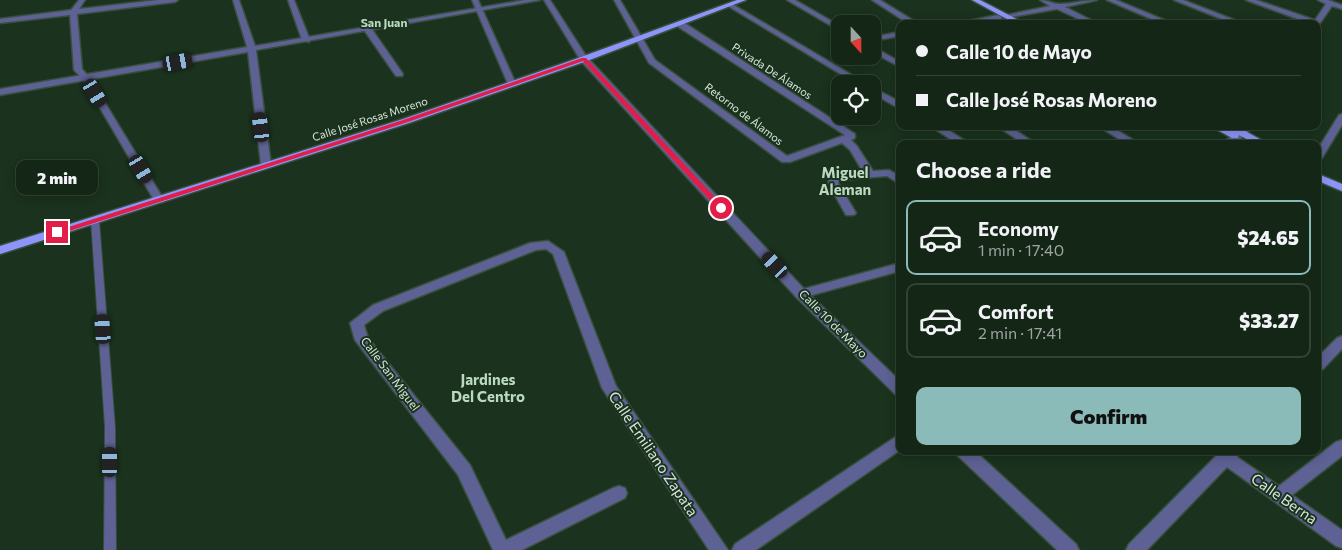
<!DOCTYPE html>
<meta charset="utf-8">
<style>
:root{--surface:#142616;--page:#213223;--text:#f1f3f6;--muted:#9da5a1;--line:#334335;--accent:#8bbbb9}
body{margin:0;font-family:Commissioner,sans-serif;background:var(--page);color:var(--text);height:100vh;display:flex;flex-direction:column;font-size:19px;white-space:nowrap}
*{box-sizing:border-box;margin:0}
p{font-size:16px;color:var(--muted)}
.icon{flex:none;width:28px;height:28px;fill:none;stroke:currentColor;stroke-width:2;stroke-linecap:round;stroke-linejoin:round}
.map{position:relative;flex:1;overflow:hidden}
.panel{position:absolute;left:896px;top:140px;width:425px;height:315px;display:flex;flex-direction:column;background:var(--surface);border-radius:10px;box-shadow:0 2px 12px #0003,0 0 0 1px var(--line)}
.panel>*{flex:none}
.guide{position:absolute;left:896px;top:20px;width:425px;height:110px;border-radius:10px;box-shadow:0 2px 12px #0003,0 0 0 1px var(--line);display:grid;align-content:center;height:110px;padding:0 20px;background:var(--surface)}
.needle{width:32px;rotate:159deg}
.buttons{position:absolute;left:831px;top:15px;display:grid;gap:10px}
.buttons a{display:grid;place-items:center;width:50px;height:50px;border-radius:10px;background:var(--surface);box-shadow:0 2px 12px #0003,0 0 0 1px var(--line);font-size:25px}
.end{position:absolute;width:22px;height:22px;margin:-11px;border:6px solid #e11d48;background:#fff;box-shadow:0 0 0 2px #fff}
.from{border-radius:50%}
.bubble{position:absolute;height:35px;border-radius:10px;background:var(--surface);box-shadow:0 2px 12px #0003,0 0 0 1px var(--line);font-size:16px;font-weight:800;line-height:35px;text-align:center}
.car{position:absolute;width:15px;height:30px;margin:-15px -8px;border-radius:6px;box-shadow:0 0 4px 1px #0007;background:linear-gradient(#222 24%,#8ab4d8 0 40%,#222 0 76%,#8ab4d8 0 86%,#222 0)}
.guide b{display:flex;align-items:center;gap:18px;height:48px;font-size:19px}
.guide b+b{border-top:1px solid var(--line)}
.guide i{width:12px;height:12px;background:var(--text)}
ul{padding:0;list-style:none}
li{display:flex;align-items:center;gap:15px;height:75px;margin:0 10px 8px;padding:0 10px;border:2px solid var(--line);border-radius:10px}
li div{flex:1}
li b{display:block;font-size:19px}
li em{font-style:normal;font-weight:800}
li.on{border-color:var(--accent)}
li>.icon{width:45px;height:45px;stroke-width:1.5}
h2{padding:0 20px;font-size:22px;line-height:60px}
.cta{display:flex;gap:10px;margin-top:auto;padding:10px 20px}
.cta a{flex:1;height:58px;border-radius:10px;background:var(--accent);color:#111;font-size:20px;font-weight:800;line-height:58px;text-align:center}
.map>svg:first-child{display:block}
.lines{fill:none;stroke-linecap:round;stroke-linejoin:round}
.service-casing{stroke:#384f3c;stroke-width:2}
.minor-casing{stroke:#384f3c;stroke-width:3}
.tertiary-casing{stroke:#384f3c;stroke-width:3}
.primary-casing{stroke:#384f3c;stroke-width:3}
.service{fill:#5d6193;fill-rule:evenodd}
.minor{fill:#5d6193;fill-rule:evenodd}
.tertiary{fill:#5d6193;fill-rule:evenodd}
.primary{fill:#8e95fa;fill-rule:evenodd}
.route{fill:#e11d48}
.labels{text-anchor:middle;stroke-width:4;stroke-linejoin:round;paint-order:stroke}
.far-street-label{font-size:11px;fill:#d6e5d8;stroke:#1a321e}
.far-quarter-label{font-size:12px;font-weight:bold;fill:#bbd9bf;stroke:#1a321e}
.street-label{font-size:12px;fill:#d6e5d8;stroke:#1a321e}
.quarter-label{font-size:15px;font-weight:bold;fill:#bbd9bf;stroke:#1a321e}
.near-street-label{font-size:15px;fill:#d6e5d8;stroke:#1a321e}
</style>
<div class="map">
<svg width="1342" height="550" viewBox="0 0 1342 550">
<rect width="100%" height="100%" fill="#1a321e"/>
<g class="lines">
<g class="service-casing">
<polygon id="service" points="92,218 98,218 99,220 115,427 116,550 104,550 105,427 91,220"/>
</g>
<g class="minor-casing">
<g id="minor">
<polygon points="79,0 85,0 79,9 158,0 178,0 175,2 77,14 82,69 90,78 164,200 163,202 155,202 154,200 83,79 74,70 70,15 0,23 0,19 71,10"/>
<polygon points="288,0 294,0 310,40 309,42 302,40"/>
<polygon points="472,0 478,0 516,84 515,86 508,84"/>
<polygon points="544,0 550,0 588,59 587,61 581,61"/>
<polygon points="614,0 620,0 655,60 787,156 845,135 677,26 677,22 683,22 855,134 855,138 851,140 857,146 873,171 889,170 900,176 900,184 887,176 839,180 838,183 856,213 854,215 846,215 828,183 831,175 863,172 850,150 842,143 790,162 782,162 649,63"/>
<polygon points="787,0 795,0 840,26 840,31"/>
<polygon points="872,0 880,0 919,24 909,24"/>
<path d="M1040,0C1047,0 1053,4 1060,4C1072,4 1085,0 1097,0L1065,7L1099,24H1089L1057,9L1006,18L1002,16L1050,6Z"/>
<polygon points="1107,0 1116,0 1174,24 1163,24"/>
<polygon points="1174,0 1183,0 1245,24 1234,24"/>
<polygon points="1246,0 1256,0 1315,20 1326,4 1318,0 1328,0 1342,5 1342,9 1332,6 1318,26 1318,24 1311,24"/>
<polygon points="728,4 732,4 867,84 857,84 728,6"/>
<polygon points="998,15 1002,17 1001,19 971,24 953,24"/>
<polygon points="365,28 371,28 403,74 402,76 396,76 364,30"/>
<polygon points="900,32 900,36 872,41 872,37"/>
<polygon points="872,46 900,62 900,67 872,52"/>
<polygon points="872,87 900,102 900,109 872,93"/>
<polygon points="930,126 942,126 970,144 958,144"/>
<polygon points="997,126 1009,126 1036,144 1024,144"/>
<polygon points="1098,126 1110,126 1140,144 1127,144"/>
<path d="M1243,126H1253C1244,138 1237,144 1222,144Z"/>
<polygon points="548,241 564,252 616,386 728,550 709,550 602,388 553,254 546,249 536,250 383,311 364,325 368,338 470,465 506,540 613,488 619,486 625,488 627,493 625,498 522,550 493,550 458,475 355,340 350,323 373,305 530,243"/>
<polygon points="900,263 900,271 801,298 795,294 796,291"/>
<polygon points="1342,336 1342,349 1323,369 1318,370 1318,357 1337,338"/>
<polygon points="1342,440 1342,456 1292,495 1342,530 1342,548 1336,546 1227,467 1147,550 1126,550 1129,544 1221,451 1240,451 1237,457 1279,486 1336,442"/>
</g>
</g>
<g class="tertiary-casing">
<g id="tertiary">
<polygon points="233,0 239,0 255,46 525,0 540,0 256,50 271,165 266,168 261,165 248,52 0,95 0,89 247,47"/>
<polygon points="581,57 587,57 806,291 900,381 900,396 895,394 796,297 581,61"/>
<polygon points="1342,114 1342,125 1322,158 1318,159 1318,149 1339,115"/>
<polygon points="900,434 900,450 756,550 732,550 735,544"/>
<polygon points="956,451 975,451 1076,544 1079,550 1057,550 958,456"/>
</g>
</g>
<g class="primary-casing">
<g id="primary">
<polygon points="737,0 746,0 587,61 409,123 0,254 0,246 403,119 581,57"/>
<polygon points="972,0 980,0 1026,24 1016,24"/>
<polygon points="1210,126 1236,126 1269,144 1256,144 1239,135 1238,138 1232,138"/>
<polygon points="1318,174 1342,184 1342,191 1318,181"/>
</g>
</g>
<use href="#service" class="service"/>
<use href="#minor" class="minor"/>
<use href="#tertiary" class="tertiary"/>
<use href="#primary" class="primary"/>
</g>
<polygon class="route" points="582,58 586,58 723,206 723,209 718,209 583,61 408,122 60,234 53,232 403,120"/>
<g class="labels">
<g class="far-street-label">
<text transform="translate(772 71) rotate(33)" y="4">Privada De Álamos</text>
<text transform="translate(744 114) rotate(37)" y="4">Retorno de Álamos</text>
<text transform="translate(370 119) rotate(-18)" y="4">Calle José Rosas Moreno</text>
</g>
<g class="far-quarter-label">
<text x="384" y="27">San Juan</text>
</g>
<g class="street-label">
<text transform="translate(833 324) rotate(45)" y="4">Calle 10 de Mayo</text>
<text transform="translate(390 374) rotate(53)" y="4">Calle San Miguel</text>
</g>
<g class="quarter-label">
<text x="845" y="178">Miguel<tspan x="845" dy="17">Aleman</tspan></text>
<text x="488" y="385">Jardines<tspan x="488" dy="17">Del Centro</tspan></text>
</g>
<g class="near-street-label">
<text transform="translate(653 454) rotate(56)" y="5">Calle Emiliano Zapata</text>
<text transform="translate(1284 499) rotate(35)" y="5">Calle Berna</text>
</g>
</g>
</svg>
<div class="buttons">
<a><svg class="needle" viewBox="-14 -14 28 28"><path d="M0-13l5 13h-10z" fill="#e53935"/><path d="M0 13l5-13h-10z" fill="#9da5a1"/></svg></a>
<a><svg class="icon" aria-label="locate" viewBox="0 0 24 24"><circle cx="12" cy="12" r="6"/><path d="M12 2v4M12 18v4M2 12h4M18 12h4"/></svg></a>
</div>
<i class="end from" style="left:721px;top:208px"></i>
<i class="end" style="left:57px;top:232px"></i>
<div class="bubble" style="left:16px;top:160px;width:82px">2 min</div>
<i class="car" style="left:178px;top:62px;rotate:80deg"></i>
<i class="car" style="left:95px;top:93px;rotate:149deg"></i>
<i class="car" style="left:261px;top:127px;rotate:353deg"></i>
<i class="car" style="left:141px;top:169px;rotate:149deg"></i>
<i class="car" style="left:775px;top:265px;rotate:317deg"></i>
<i class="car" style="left:103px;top:329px;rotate:356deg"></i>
<i class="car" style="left:110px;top:462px;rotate:0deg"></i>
<div class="guide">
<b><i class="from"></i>Calle 10 de Mayo</b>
<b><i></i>Calle José Rosas Moreno</b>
</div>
<section class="panel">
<h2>Choose a ride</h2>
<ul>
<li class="on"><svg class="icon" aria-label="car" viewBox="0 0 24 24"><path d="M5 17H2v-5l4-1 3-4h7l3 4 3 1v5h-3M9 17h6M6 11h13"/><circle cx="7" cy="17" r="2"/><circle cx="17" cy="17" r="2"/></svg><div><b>Economy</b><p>1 min · 17:40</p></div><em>$24.65</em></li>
<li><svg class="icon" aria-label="car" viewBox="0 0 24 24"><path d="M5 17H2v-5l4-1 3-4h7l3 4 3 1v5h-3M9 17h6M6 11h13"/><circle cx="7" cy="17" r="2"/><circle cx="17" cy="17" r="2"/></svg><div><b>Comfort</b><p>2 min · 17:41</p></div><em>$33.27</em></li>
</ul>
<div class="cta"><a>Confirm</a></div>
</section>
</div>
